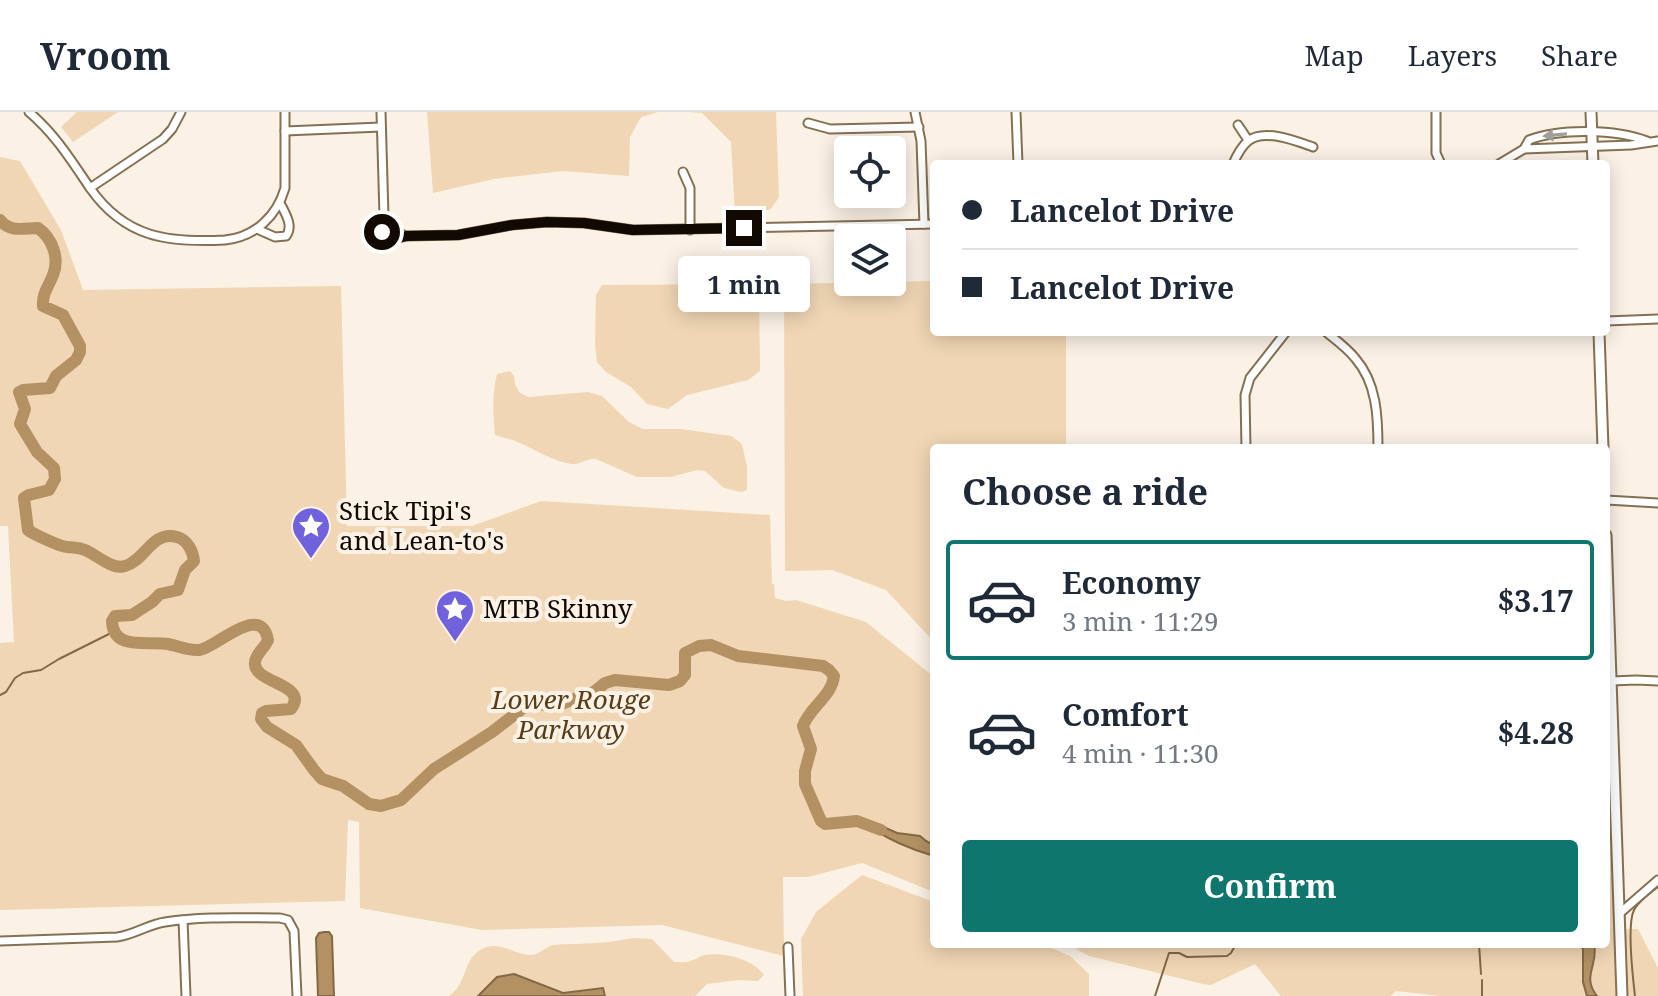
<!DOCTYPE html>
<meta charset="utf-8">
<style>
:root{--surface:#fff;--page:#f6f6f7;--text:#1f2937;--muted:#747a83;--line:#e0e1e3;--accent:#0f766e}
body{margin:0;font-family:"Noto Serif",serif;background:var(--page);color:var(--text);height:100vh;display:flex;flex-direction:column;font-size:30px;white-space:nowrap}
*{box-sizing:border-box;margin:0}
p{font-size:26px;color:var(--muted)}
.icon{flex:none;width:44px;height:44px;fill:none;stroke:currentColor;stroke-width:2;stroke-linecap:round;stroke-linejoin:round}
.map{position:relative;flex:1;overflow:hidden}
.panel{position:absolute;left:930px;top:332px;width:680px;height:504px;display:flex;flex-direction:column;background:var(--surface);border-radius:8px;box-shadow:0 4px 20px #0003}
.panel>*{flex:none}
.guide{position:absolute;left:930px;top:48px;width:680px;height:176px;border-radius:8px;box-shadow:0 4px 20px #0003;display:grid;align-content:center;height:176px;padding:0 32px;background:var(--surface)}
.buttons{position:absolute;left:834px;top:24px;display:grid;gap:16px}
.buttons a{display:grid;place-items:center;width:72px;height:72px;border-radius:8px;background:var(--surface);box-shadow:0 4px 20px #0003;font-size:40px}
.end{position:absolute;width:36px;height:36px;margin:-18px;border:10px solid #120a02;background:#fff;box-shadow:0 0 0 4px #fff}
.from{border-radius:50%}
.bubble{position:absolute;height:56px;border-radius:8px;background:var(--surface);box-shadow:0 4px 20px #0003;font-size:26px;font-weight:700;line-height:56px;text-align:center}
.guide b{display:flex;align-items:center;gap:28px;height:76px;font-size:30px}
.guide b+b{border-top:2px solid var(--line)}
.guide i{width:20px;height:20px;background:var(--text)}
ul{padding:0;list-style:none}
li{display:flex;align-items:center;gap:24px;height:120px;margin:0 16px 12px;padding:0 16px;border:4px solid transparent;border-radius:8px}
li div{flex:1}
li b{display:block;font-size:30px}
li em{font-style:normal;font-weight:700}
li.active{border-color:var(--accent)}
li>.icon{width:72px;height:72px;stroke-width:1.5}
h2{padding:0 32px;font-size:36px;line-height:96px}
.primary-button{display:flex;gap:16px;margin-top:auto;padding:16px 32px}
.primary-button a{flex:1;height:92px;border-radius:8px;background:var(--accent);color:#fff;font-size:32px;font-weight:700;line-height:92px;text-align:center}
header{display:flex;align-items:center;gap:48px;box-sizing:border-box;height:112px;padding:0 40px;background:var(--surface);border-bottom:2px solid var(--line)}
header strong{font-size:38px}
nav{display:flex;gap:44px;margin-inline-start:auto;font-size:28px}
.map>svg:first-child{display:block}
.green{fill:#f0d6b4}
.water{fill:#b39162;stroke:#836845;stroke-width:2}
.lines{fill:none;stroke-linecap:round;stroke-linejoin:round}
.stream{stroke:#836845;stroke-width:2}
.river{stroke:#b39162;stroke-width:12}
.minor-casing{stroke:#857053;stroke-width:11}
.tertiary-casing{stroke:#857053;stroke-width:13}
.minor{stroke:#fff;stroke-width:7}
.tertiary{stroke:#fff;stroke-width:9}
.oneway{fill:#a09d9a}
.route{stroke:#120a02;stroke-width:10}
.labels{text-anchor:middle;stroke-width:8;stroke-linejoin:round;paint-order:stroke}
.poi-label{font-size:26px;fill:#120a02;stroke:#fbf1e5;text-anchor:start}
.park-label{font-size:26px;font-style:italic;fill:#563d17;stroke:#fbf1e5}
</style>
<header>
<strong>Vroom</strong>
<nav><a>Map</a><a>Layers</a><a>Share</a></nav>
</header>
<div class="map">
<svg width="1658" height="884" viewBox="0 0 1658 884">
<rect width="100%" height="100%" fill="#fbf1e5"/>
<g class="green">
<polygon points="77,0 118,0 73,30 61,15"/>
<polygon points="427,0 658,0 641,5 630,25 629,64 562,59 494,67 433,81"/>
<polygon points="690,0 776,0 779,85 771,97 753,102 735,102 731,30 702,1"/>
<polygon points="0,45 20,49 61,118 83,178 341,174 347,414 472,414 541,389 770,403 772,472 774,472 775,486 786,489 796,488 866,510 934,565 934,780 862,751 808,765 783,765 784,844 662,813 482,818 360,796 359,710 348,708 345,789 0,798 0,531 14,530 8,414 0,414"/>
<polygon points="934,169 934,220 1066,220 1066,336 934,336 934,530 886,478 832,458 785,459 784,172"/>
<polygon points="757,172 759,180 760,259 748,268 687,283 668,297 647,292 631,275 606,260 597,250 595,232 596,183 602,173"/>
<path d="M510,259L514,264L515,272L519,280L528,285L588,280L602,284L629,310L643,317H681L731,324L742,332L747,355V378L741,380L724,376L705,359L697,358L671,365H637L596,347C587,346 582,352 572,352C554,350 536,338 520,331C512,327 503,326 495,323C493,301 492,283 497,262Z"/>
<polygon points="1606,673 1608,673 1614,817 1638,817 1658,856 1658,884 1441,884 1396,879 1390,884 1281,884 1255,852 1211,873 1203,872 1089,844 1067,832 1606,832"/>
<polygon points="862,763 934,790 934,832 1042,832 1070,844 1089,862 1089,884 803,884 801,827 816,800"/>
<path d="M633,826L652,827L674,850C681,850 688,851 693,848C702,845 696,845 705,843C724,840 753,847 764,863L758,869L738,868L707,872L695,884H605L603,876L563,881L514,862L488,874L479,884H449C468,872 462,845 484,836C501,829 514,843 531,843C539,843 545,835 553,833C560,832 570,832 578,832C596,831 614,830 633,826Z"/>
</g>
<g class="water">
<path d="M867,712H877L897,721L920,724L926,729L934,733V744C913,738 883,726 867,712Z"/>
<polygon points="324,820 329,820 332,824 334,884 318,884 316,826 319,821"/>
<path d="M1579,832H1594C1599,853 1581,864 1597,884H1587L1583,870V837Z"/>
<polygon points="514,862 563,881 603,876 605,884 478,884 497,865"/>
</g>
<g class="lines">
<g class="stream">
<polyline points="0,583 6,580 15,566 23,561 41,558 59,547 113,520"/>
<polyline points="1606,698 1609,753 1606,761"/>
<polyline points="1479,832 1481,862"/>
<polyline points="1155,884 1169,841 1179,841 1187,845 1227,844 1231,841 1236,832"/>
<polyline points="1482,884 1482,868"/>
<path d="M1635,884C1633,867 1627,812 1634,798C1639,789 1650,781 1658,775"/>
</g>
<path class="river" d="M0,108C10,121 24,116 38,116C52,126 60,146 53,163C49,174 42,181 43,194L63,203L80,234V240L76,248L56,264L50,276L23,278L19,280L25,297L20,312L37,340L54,356L55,367L49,378L29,383L24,386L28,418C33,422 61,435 67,435C75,436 78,435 85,438C97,443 112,458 125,454C145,449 152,418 177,425C188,428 193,440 194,449L185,458L178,478L160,482L152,490L132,503L115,504L112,509C113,539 147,529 168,532C178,534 189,539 199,538C215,537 261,489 268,528C265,536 256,541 255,550C252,572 310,571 291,597L266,599L262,601L261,607L267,615L296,633L314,658L322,667L343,674L369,692L381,694L401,688L434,657L492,620L527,593L535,591L551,594L561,592L594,580L605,571L615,568L669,573L680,569L685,563V541L699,534L711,533L738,544L823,554L829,558L834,564C832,584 810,595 803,614L811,637L805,659V672L821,709L825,712L857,709L881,718"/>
<g class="minor-casing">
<g id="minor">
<path d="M29,0C55,22 71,48 90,76C125,126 168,131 225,128C255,125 277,104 285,76V0"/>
<polyline points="381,0 384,104 392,118 406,124 458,123 512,113 547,110 584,111 633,118 934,112"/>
<polyline points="915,0 921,29 924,112"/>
<polyline points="1016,0 1018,52"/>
<polyline points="1436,0 1436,41 1441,52"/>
<polyline points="808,11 830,17 919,15"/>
<polyline points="1238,13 1248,28"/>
<polyline points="285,19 381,15"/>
<polyline points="1524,37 1631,33 1658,29"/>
<path d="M1233,52C1236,45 1242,34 1248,29C1264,16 1296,29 1313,35"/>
<path d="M1499,52L1524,37L1529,28C1560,16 1616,17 1647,29"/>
<polyline points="683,60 690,76 690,118"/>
<polyline points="90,76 163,27 172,17 181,0"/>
<polyline points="384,106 382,120 384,125 391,128 406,124"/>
<path d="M257,117L275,125L286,124C294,114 285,101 280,91"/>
<polyline points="1606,209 1658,207"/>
<path d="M1326,220C1336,228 1347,236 1355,246C1377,271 1378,305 1378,336"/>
<polyline points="1246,336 1245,283 1250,266 1286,220"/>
<polyline points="1606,388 1658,391"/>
<polyline points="1611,569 1636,568 1658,569"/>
<polyline points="1620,801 1658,768"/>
<polyline points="183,808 186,884"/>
<path d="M0,829L117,825C134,823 149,812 165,810C203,804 242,806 280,806L288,808L294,819L297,884"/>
<polyline points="788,835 790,884"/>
</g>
</g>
<g class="tertiary-casing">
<g id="tertiary">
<polyline points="1591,0 1593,52"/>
<polyline points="1599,220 1603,336"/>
<polyline points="1606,423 1622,884"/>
</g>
</g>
<use href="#minor" class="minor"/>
<use href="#tertiary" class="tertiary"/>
</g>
<defs><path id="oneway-solid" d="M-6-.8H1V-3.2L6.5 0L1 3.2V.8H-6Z" transform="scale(2)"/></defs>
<use class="oneway" href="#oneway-solid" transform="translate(1555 23) rotate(175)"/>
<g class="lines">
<polyline class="route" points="382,120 384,125 391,128 406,124 458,123 512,113 547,110 584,111 633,118 744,116"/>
</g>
<defs>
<g id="sight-pin" transform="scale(2)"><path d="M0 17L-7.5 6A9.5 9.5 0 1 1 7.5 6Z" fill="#7062dc" stroke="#fbf1e5"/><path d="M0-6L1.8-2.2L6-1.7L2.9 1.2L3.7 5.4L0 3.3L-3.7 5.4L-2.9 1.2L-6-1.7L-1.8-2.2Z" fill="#fff"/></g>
</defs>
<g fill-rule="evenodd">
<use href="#sight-pin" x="311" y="414"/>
<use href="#sight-pin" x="455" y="497"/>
</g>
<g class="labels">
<g class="poi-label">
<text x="339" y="408">Stick Tipi's<tspan x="339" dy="30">and Lean-to's</tspan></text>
<text x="483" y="506">MTB Skinny</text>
</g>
<g class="park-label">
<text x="571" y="597">Lower Rouge<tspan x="571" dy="30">Parkway</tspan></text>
</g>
</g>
</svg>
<div class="buttons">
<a><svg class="icon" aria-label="locate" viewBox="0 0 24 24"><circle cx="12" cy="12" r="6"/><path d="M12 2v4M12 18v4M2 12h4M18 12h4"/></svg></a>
<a><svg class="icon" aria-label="layers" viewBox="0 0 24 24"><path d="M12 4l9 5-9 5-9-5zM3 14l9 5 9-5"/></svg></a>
</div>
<i class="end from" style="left:382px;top:120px"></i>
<i class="end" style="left:744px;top:116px"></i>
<div class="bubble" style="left:678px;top:144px;width:132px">1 min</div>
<div class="guide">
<b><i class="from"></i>Lancelot Drive</b>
<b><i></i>Lancelot Drive</b>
</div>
<section class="panel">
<h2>Choose a ride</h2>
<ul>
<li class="active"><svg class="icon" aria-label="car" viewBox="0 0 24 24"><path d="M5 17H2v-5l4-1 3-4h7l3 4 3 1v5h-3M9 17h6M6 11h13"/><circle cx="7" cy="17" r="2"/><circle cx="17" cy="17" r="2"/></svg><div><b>Economy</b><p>3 min · 11:29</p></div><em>$3.17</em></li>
<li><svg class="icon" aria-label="car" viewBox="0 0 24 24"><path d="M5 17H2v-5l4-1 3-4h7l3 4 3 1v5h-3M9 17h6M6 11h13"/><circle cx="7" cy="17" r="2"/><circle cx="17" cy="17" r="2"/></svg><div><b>Comfort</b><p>4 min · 11:30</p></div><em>$4.28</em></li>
</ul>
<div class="primary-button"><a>Confirm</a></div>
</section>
</div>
